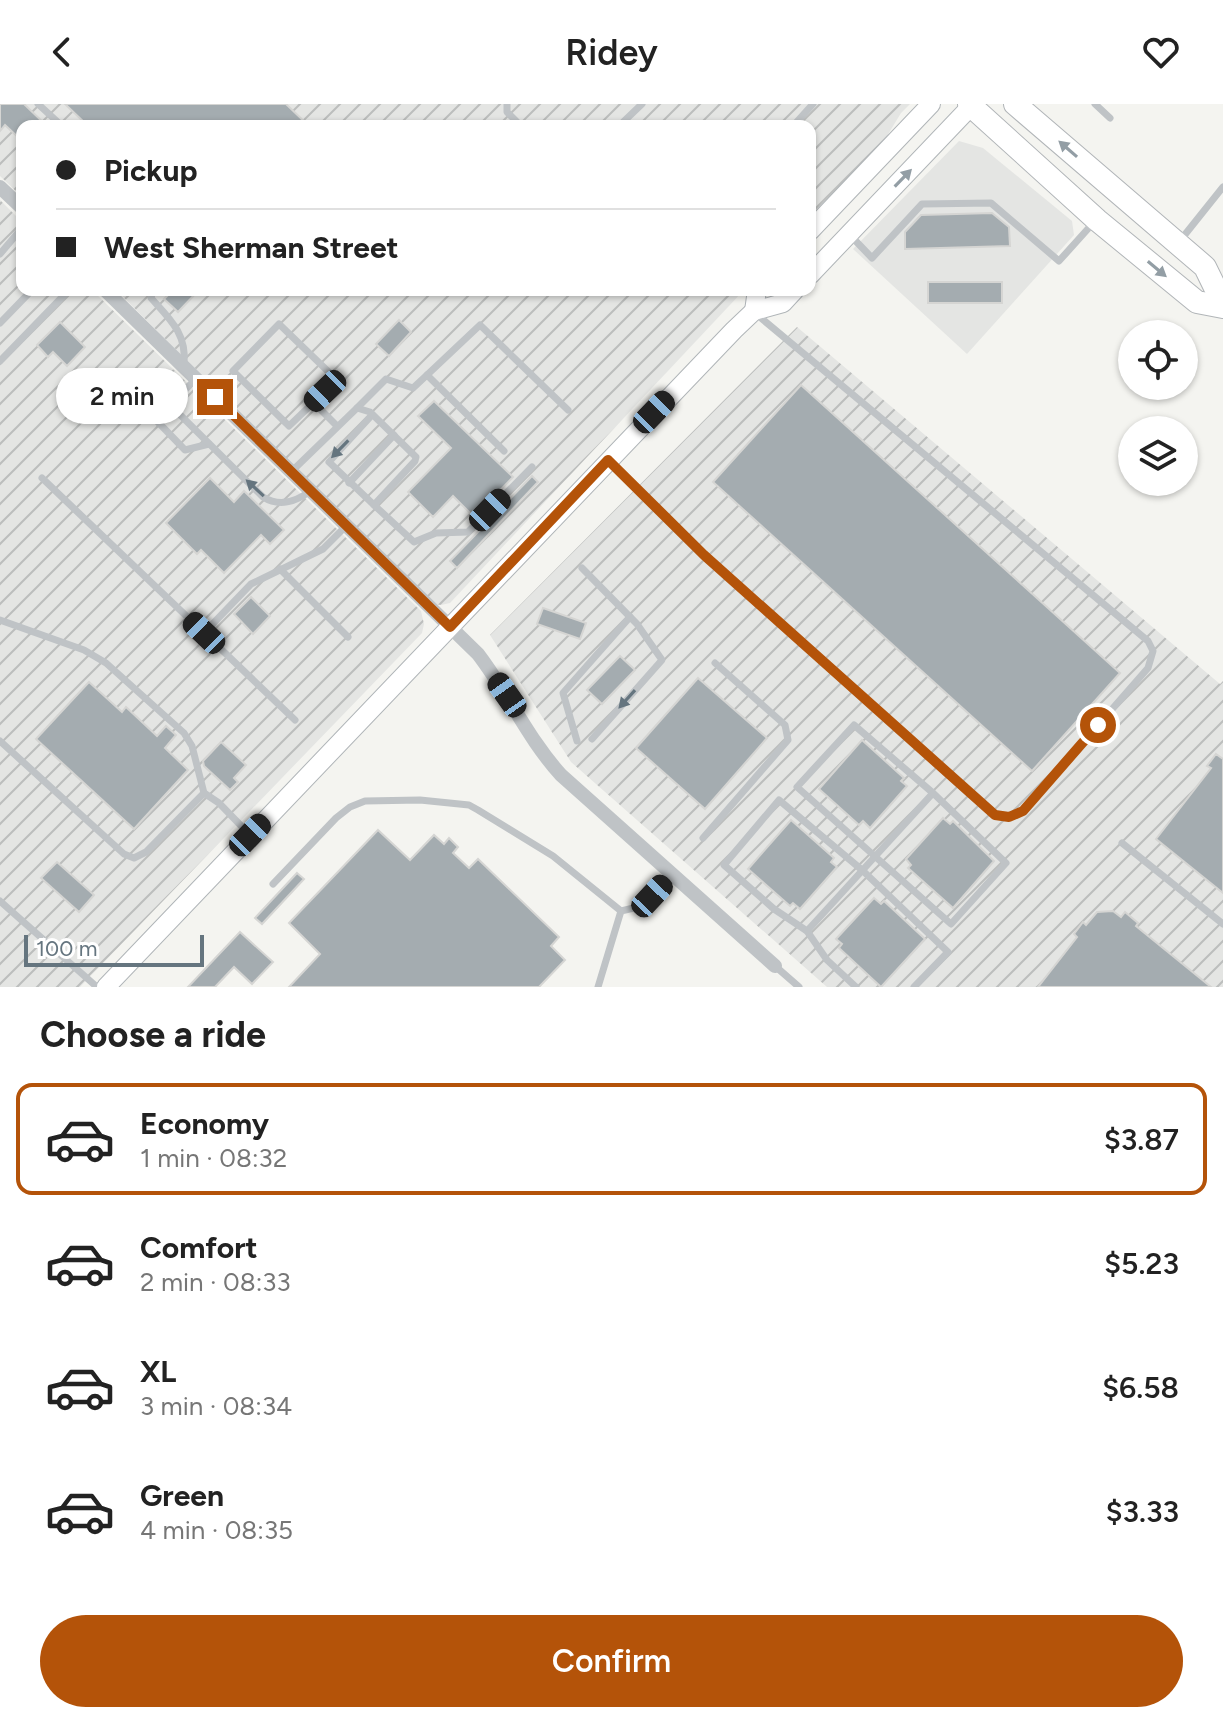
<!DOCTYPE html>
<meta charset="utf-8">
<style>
:root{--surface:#fff;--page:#f2f2f2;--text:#222;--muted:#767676;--line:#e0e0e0;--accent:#b45309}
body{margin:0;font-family:Figtree,sans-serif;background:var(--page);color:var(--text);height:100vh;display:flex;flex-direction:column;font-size:30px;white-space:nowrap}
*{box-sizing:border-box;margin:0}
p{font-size:26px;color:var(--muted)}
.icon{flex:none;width:44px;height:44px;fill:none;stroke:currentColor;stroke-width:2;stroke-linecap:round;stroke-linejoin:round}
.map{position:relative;height:883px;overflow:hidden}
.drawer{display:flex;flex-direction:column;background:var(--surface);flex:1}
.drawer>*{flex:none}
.top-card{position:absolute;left:16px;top:16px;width:800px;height:176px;border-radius:16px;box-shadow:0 2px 6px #0004;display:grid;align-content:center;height:176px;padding:0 40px;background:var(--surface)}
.controls{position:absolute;left:1118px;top:216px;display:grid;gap:16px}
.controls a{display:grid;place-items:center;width:80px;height:80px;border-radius:50%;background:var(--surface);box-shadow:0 2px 6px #0004;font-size:40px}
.scale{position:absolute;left:24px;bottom:20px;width:180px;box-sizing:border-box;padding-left:8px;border:4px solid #65757f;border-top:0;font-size:22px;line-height:28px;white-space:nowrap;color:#65757f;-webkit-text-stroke:6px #fff;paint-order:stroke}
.end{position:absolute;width:36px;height:36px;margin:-18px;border:10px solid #b45309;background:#fff;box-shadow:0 0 0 4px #fff}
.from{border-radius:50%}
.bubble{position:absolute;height:56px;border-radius:28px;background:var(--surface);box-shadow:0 2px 6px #0004;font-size:26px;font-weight:600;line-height:56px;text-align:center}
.car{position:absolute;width:24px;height:48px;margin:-24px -12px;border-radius:10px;box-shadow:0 0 6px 2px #0007;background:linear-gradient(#222 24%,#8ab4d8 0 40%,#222 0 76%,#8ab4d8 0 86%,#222 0)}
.top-card b{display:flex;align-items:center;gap:28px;height:76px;font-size:30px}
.top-card b+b{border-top:2px solid var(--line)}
.top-card i{width:20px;height:20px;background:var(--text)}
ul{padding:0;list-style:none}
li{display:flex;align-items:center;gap:24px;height:112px;margin:0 16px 12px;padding:0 24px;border:4px solid transparent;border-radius:16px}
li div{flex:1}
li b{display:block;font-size:30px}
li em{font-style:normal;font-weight:600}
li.current{border-color:var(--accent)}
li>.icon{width:72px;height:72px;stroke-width:1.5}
h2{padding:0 40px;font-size:36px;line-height:96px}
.cta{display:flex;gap:16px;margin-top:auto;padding:16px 40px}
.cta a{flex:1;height:92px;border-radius:48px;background:var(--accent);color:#fff;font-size:32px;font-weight:600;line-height:92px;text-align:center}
header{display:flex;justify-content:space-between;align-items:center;height:104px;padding:0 40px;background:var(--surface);font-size:36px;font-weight:600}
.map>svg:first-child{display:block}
.built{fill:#e4e5e3}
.industrial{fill:url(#industrial-furrows)}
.building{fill:#a4acb0;stroke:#d5d5d3;stroke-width:2}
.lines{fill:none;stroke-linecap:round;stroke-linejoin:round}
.secondary-casing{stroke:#b0b5b8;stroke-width:20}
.primary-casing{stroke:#b1b5b8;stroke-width:24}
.lane{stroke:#bfc3c6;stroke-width:7}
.street{stroke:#bfc3c6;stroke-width:14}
.secondary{stroke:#fff;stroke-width:18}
.primary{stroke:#fff;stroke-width:22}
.oneway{fill:#939ea5}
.oneway2{fill:#65757f}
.route{stroke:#b45309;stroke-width:10}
</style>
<header><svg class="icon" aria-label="back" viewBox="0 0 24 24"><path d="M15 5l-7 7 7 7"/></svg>Ridey<svg class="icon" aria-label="heart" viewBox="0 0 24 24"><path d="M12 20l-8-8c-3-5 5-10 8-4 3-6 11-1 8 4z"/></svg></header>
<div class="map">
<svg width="1223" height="883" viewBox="0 0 1223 883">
<defs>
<pattern id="industrial-furrows" width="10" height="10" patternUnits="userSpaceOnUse" patternTransform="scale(2)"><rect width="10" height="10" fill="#e4e5e3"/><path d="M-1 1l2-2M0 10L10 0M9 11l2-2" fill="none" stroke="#bcbebd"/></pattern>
</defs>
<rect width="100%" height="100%" fill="#f4f4f0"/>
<polygon class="built" points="959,37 983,44 1072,117 1074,131 967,250 853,145"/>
<g class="industrial">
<polygon points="0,0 910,0 901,9 887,32 810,115 810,22 22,22 22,93 0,72"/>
<polygon points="0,96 22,118 22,186 92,186 421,507 424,520 422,529 80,883 0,883"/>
<polygon points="116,186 744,186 450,499 441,501 433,500"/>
<polygon points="797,223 1220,580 1223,577 1223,883 827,883 571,658 490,531"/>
</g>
<g class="building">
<polygon points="0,0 24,0 47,22 22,22 22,37 5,21 0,27"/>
<polygon points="65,0 286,0 309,22 88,22"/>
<polygon points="992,109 1009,123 1010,142 905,145 905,128 921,111"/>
<rect x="928" y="178" width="74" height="21"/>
<polygon points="173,186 199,186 178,208 164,195"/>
<polygon points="399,216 411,228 389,252 376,240"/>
<polygon points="60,218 85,243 67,262 53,248 48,253 37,241"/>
<polygon points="801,281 1120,569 1032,667 713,378"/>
<polygon points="434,297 513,373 474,413 453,392 433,413 408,388 451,344 418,312"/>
<polygon points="532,372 538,378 457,464 450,457"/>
<polygon points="210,374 234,398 244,387 284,426 270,440 261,431 224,469 201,446 197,450 166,419"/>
<polygon points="251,493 270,512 253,530 234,510"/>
<polygon points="543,504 586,519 580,535 537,520"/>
<polygon points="620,552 635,566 602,600 587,586"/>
<polygon points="698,574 767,634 705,705 636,644"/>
<polygon points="89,578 122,608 126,603 157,632 166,622 176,631 165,644 188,666 134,725 36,635"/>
<polygon points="862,636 904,674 901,677 907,682 870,724 863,717 859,721 819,685"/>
<polygon points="221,638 246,661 234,674 238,678 230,686 204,662 203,657"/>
<polygon points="1216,650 1223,655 1223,789 1156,735 1211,664 1207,662"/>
<polygon points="943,714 950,720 953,717 994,757 953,804 908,764 911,761 906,755"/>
<polygon points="791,716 834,754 831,758 837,763 800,805 793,799 790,802 748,765"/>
<polygon points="378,726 410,756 434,731 444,740 449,734 458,743 453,749 469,764 478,755 559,833 551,842 565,856 539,883 289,883 320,850 289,819"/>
<polygon points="57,758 94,791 79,808 41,774"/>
<polygon points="297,769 304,775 262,820 255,814"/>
<polygon points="874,794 881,800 884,797 925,835 881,883 839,844 842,840 836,835"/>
<polygon points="1113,807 1121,813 1125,808 1138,819 1136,822 1211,883 1038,883 1077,833 1074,830 1083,818 1086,821 1097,808"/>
<polygon points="240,828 273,858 252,880 234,863 215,883 188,883"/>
</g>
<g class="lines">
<g class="secondary-casing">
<g id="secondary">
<polyline points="810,127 931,0"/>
<polyline points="810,171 973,0"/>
<polyline points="754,207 757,186"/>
<polyline points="106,883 734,226 754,207 783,199 795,186"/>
</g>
</g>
<g class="primary-casing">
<g id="primary">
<polyline points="969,0 1097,116 1197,198 1223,203"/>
<polyline points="1015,0 1205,163 1223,200"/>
</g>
</g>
<g class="lane">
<polyline points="38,0 62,22"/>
<polyline points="507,0 507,8 521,22"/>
<polyline points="1095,0 1110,14"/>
<polyline points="619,22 642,0"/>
<polyline points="793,22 813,0"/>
<polyline points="849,130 872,154 922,100 991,99 1059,157 1095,117"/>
<polyline points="1179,138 1223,83"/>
<polyline points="0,150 22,124"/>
<path d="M153,186L151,194C170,215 187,230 184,260"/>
<polyline points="0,219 32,186"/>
<polygon points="279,220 337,276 289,322 233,267"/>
<polyline points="0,257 69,186"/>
<polyline points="427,271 480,221 568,306"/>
<polyline points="196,275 155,315 185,346 209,340"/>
<polyline points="313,298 337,322"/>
<polyline points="357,304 386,275 413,284 427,271 504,347"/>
<polyline points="372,311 329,358 374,401"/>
<path d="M155,315L130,290L144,275L263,393C279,403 296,398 310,387"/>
<polyline points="610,357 704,451 988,706 1003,714 1023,707 1148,564 1153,547 1148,537 755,209"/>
<polyline points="291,368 357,304 370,308 416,353 415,357 374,401 414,438 436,429 468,428 532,363"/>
<polyline points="42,374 295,616"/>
<polyline points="349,379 394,331"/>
<polyline points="582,464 637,520 662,556 592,635"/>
<polyline points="280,465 348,533"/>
<polyline points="0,516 84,546 106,559 184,629 192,642 204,689 219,699 250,731"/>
<polyline points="204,529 251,480 323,445 346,422"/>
<polyline points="0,637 124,750 134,754 146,748 204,689"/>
<polyline points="577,637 563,589 630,513"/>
<polyline points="703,734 788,636 785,621 715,559"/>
<polyline points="1122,739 1223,820"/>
<polyline points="273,780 336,714 350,703 365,697 420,696 469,701 478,706 553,752 621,807 642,802 671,771"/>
<polyline points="0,797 97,883"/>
<path d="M807,827C849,781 891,735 933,689L1006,759L951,820L797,683L854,621L933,689"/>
<polyline points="775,862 799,883"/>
<polyline points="598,883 621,807"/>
<polyline points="856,883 827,856 807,827 774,805 724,761 779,696 862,766 948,848 914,883"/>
</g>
<g class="street">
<polyline points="0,83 22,104"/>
<path d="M105,186L478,550C508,589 528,635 561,671L775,862"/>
</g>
<use href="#secondary" class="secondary"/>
<use href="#primary" class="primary"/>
</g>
<defs><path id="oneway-solid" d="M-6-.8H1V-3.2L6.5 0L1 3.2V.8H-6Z" transform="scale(2)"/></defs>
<g class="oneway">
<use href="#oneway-solid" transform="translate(1068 45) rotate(-139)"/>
<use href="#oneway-solid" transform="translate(903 74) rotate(-46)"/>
<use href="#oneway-solid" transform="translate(1157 165) rotate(40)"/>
</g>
<g class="oneway2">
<use href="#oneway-solid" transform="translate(340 345) rotate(134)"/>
<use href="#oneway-solid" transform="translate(255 384) rotate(-137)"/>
<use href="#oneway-solid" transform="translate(627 595) rotate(132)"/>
</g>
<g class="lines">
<polyline class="route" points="215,293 450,523 608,356 704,451 995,711 1009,713 1023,707 1098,621"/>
</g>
</svg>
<div class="controls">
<a><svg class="icon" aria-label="locate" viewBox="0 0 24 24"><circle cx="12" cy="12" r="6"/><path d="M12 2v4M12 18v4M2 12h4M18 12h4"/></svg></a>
<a><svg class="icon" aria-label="layers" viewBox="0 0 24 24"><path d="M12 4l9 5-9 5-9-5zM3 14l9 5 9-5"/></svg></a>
</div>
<div class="scale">100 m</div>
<i class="end from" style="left:1098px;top:621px"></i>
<i class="end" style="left:215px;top:293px"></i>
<div class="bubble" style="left:56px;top:264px;width:132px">2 min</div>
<i class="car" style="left:325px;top:287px;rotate:226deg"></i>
<i class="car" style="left:654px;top:308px;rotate:44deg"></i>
<i class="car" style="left:490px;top:406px;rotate:44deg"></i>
<i class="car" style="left:204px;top:529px;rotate:314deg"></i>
<i class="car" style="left:507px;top:591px;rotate:325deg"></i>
<i class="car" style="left:250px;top:731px;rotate:44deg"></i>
<i class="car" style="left:652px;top:792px;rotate:43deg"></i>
<div class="top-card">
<b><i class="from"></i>Pickup</b>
<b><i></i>West Sherman Street</b>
</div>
</div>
<section class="drawer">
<h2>Choose a ride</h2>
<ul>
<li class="current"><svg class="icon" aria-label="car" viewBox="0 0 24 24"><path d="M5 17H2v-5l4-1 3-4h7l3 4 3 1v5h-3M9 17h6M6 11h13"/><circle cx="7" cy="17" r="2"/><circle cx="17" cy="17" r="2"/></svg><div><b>Economy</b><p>1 min · 08:32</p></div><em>$3.87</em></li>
<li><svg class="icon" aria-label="car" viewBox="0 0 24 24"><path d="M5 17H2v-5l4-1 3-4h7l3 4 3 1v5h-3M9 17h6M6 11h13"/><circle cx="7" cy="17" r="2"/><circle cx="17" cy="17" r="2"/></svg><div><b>Comfort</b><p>2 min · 08:33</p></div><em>$5.23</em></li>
<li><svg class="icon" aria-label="car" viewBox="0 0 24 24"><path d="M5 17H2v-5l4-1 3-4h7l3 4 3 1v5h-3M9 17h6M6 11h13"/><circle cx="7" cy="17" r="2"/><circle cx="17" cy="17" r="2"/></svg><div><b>XL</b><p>3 min · 08:34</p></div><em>$6.58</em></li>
<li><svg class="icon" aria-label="car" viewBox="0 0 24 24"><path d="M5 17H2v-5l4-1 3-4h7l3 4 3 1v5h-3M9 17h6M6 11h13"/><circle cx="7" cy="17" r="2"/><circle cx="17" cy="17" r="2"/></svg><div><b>Green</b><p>4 min · 08:35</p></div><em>$3.33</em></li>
</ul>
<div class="cta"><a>Confirm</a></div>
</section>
